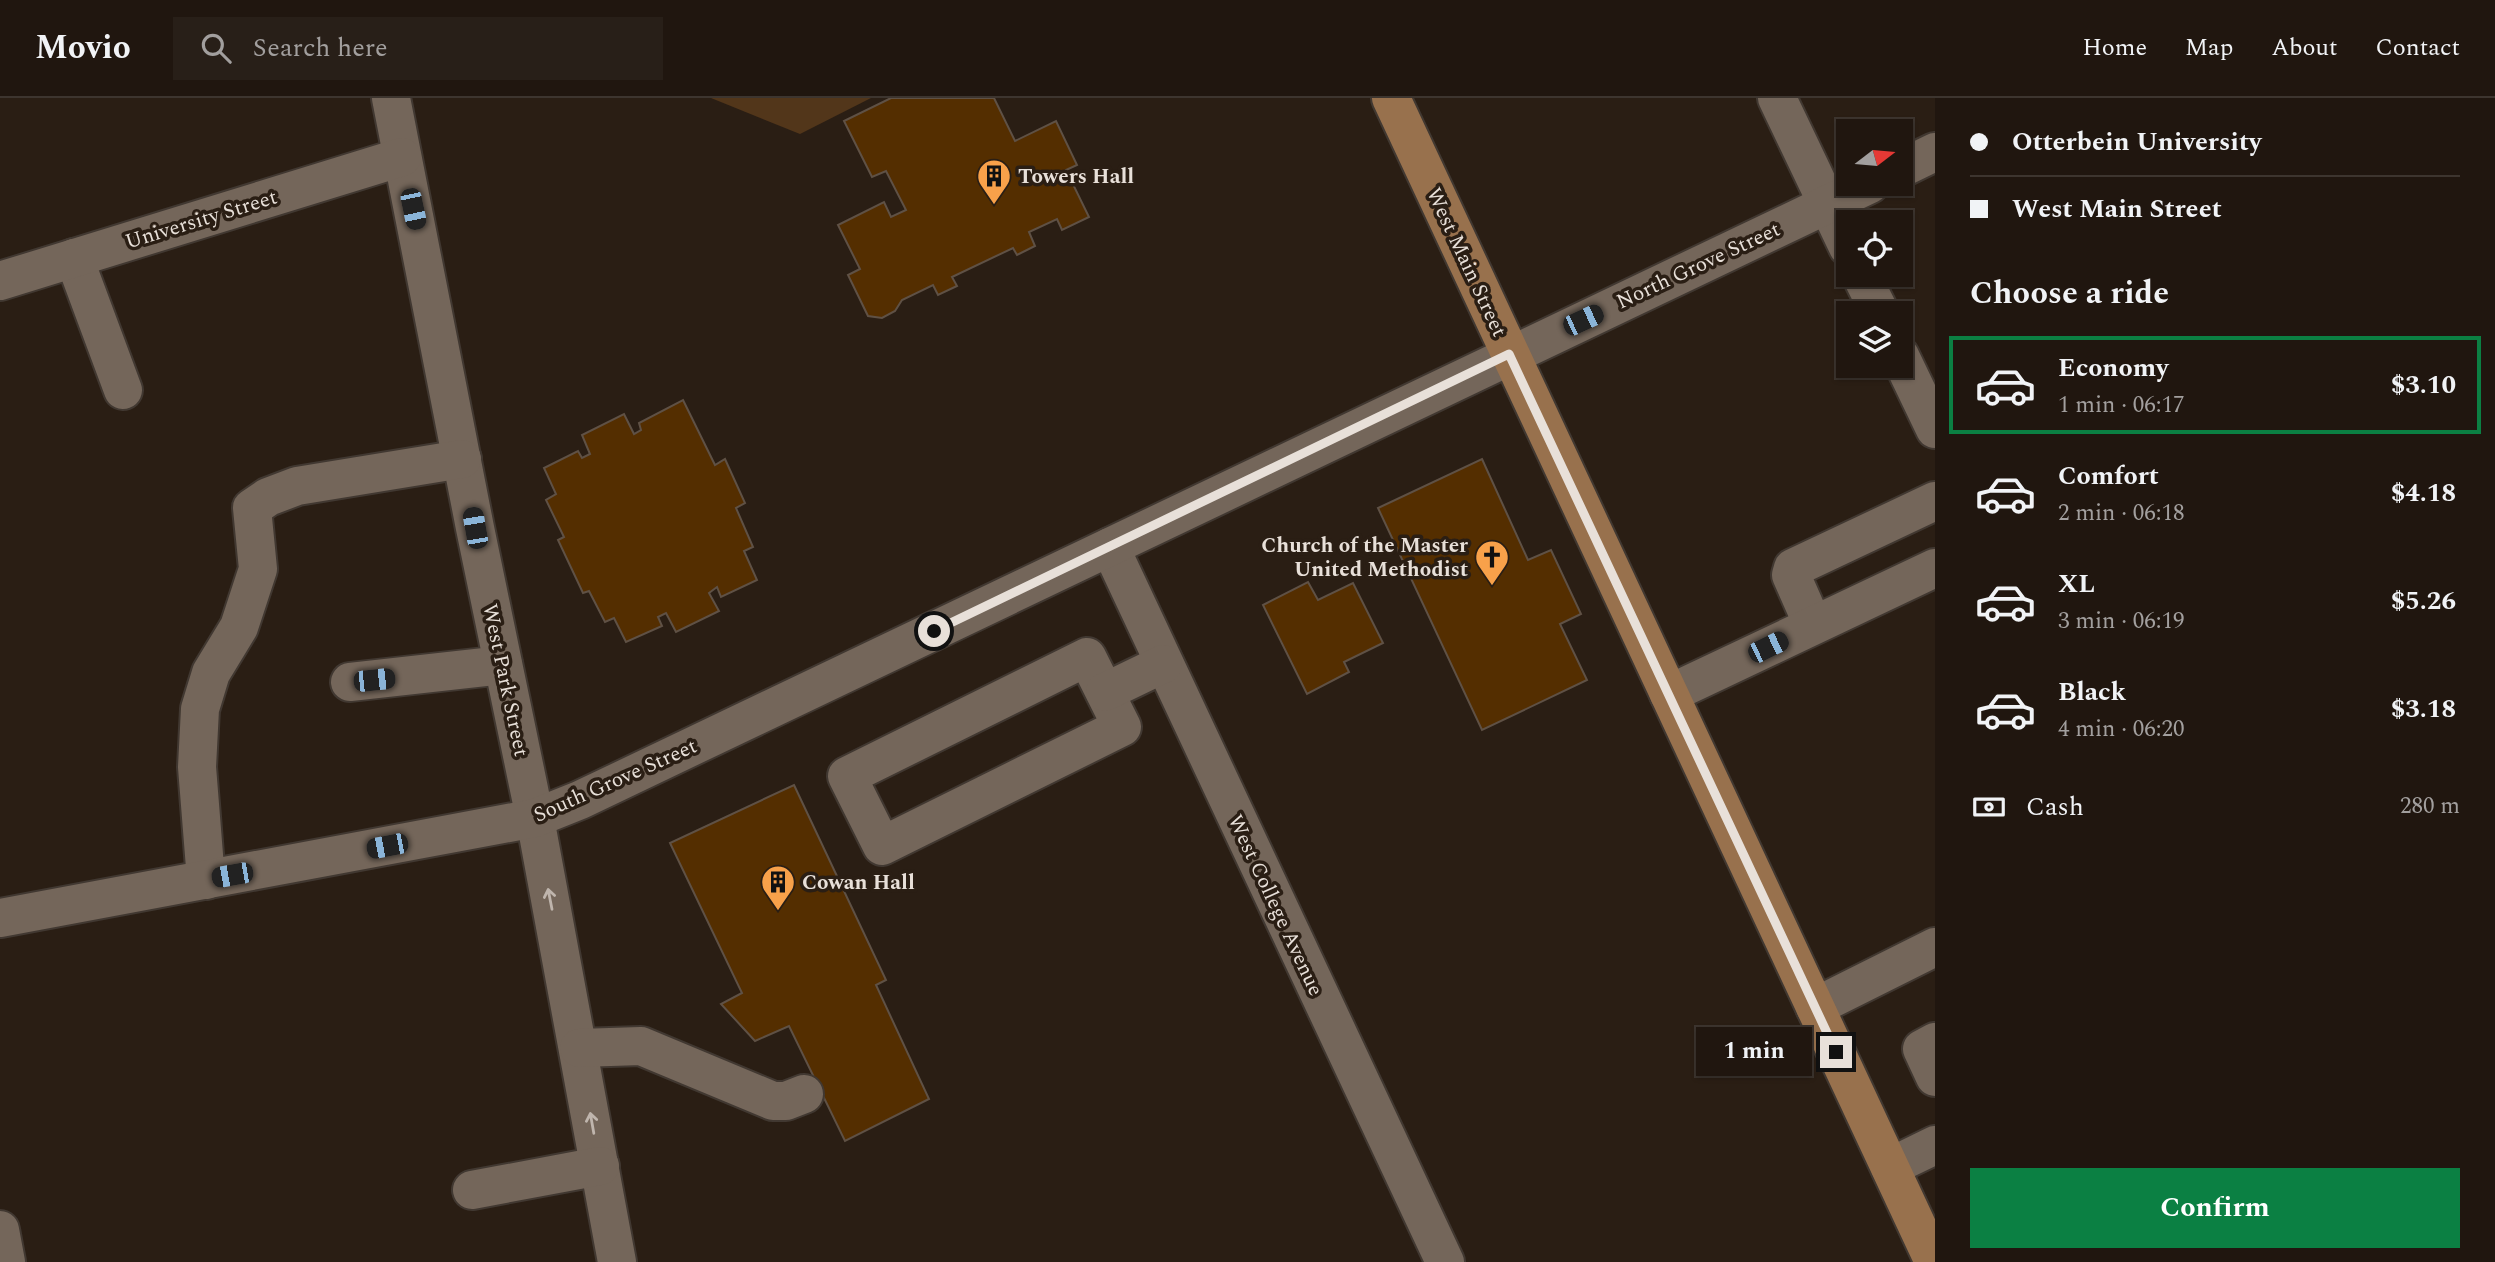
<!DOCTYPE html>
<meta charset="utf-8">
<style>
:root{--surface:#20160f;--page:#281f18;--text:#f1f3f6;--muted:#a29f9e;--line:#3d352f;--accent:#0b8043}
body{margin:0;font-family:Spectral,serif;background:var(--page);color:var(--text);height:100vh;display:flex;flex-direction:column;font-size:26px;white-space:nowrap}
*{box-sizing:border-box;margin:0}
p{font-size:23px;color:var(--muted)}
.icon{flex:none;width:38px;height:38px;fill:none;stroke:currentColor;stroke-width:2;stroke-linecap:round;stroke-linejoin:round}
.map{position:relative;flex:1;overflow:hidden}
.side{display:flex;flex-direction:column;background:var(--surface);width:560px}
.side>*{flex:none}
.top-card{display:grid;align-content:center;height:154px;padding:0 35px;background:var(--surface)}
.needle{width:46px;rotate:74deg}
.fabs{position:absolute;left:1836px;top:21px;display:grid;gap:14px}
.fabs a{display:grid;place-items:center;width:77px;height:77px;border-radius:0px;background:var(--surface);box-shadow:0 2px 5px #0004,0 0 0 2px var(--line);font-size:35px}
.end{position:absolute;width:32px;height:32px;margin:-16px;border:9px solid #e8e0d9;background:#111;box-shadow:0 0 0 4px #111}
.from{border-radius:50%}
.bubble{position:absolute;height:49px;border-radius:0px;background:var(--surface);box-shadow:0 2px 5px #0004,0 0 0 2px var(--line);font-size:23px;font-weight:700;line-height:49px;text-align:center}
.car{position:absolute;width:21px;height:42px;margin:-21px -10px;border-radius:9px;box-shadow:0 0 5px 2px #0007;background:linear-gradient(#222 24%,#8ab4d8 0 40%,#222 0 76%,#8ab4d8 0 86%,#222 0)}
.top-card b{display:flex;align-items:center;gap:24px;height:66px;font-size:26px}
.top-card b+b{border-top:2px solid var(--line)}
.top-card i{width:18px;height:18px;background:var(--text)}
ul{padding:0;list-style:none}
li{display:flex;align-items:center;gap:21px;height:98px;margin:0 14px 10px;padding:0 21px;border:4px solid transparent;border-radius:0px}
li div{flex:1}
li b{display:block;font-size:26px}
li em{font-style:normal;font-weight:700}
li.selected{border-color:var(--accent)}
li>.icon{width:63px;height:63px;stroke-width:1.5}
h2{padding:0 35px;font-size:32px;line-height:84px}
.pay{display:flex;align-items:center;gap:18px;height:77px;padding:0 35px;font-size:26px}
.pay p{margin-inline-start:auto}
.action{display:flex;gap:14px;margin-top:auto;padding:14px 35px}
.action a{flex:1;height:80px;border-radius:0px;background:var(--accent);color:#fff;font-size:28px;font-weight:700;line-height:80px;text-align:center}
header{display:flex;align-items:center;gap:42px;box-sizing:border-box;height:98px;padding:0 35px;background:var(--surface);border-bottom:2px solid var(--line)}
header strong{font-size:33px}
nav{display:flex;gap:38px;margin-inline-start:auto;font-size:24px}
.search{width:490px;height:63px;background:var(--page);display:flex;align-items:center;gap:18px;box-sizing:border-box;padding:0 24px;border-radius:0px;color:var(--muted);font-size:26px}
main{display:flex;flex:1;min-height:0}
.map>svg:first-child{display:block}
.green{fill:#52361a}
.building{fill:#542e00;stroke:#5f5145;stroke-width:2}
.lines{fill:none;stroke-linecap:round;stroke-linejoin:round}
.minor-casing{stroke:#413831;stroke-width:42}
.major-casing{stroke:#413831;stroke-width:42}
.minor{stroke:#74665a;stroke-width:38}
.major{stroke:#98714d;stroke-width:38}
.oneway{stroke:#bfb5ad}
.route{stroke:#e8e0d9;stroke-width:9}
.labels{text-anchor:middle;stroke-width:7;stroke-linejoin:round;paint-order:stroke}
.poi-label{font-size:21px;font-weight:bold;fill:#e8e0d9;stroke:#2a1e14;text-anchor:start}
.street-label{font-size:21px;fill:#e8e0d9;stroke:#2a1e14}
</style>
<header>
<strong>Movio</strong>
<div class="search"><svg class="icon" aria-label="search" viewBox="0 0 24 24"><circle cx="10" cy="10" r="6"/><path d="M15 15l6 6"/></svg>Search here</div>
<nav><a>Home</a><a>Map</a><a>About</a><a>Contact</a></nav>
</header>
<main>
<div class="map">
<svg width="1935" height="1164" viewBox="0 0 1935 1164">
<rect width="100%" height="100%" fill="#2a1e14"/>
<polygon class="green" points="711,0 871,0 800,36"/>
<g class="building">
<polygon points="891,0 994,0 1015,43 1056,23 1077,67 1066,72 1089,119 1062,132 1057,121 1029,134 1035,148 1017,157 1013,150 952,179 957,188 938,197 933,187 902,202 895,213 882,220 868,218 848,177 860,171 838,127 884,104 891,119 906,112 886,73 872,79 844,23"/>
<polygon points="683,302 715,367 725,361 745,405 736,410 753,449 744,453 757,482 721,499 717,489 709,495 719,513 676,534 666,515 658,519 662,528 626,544 614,520 605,524 589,493 583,495 558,442 564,439 546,402 556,396 544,370 578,353 582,360 590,356 582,337 624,316 634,336 641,332 639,325"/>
<polygon points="1482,361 1528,462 1551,452 1581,516 1560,526 1587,582 1482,632 1378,410"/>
<polygon points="1308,484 1318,502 1353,485 1383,545 1344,564 1349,574 1307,596 1263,507"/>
<polygon points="794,687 886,882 876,887 929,1001 845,1043 789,928 755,943 721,906 742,895 670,745"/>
</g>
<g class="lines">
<g class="minor-casing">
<g id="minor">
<polyline points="391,0 475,430 535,720 617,1164"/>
<polyline points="1777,0 1848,149"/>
<polyline points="1900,71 1935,54"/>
<polyline points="74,160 123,292"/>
<polyline points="1861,177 1880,215"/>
<polyline points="0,183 402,59"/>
<polyline points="1900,258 1935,331"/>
<polyline points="1110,449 1445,1164"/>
<polyline points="1813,527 1791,477 1793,470 1935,403"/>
<polygon points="1087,559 1122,629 882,748 847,678"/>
<polyline points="350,584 503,567"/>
<polyline points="1105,594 1163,566"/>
<polyline points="1669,596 1935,470"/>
<polyline points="206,782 197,669 200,611 211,575 239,529 258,471 252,410 268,399 297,388 462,361"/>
<polyline points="0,820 535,720 580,702 1870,86"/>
<polyline points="1815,909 1935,849"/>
<polyline points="1935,944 1922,951 1935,979"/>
<polyline points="579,950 641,948 773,1003 786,1003 804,996"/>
<polyline points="1890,1069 1935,1047"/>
<polyline points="472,1092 600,1068"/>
<polyline points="0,1132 6,1164"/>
</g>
</g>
<g class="major-casing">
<polyline id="major" points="1391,0 1934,1164"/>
</g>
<use href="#minor" class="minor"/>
<use href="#major" class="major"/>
</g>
<defs><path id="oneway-shaft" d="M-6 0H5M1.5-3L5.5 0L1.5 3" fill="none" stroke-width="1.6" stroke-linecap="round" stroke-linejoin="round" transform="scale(1.75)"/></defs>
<g class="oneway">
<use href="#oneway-shaft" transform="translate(550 801) rotate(-101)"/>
<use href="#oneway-shaft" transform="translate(592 1025) rotate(-100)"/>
</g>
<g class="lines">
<polyline class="route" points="934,533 1509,256 1836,954"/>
</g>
<defs>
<g id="building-pin" transform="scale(1.75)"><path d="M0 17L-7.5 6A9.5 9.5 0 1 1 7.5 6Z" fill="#f8a14a" stroke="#2a1e14"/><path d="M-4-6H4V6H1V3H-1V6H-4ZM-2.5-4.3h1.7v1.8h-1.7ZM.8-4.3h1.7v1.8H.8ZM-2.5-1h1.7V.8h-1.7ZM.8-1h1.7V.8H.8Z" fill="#111"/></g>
<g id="church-pin" transform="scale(1.75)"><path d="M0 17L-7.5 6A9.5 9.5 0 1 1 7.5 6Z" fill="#f8a14a" stroke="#2a1e14"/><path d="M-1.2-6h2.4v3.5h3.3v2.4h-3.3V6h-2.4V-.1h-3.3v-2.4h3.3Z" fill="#111"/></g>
</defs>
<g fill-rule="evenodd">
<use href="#building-pin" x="994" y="78"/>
<use href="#church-pin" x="1492" y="459"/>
<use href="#building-pin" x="778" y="784"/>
</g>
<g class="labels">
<g class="poi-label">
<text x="1018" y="85">Towers Hall</text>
<text x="1468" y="454" text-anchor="end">Church of the Master<tspan x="1468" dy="24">United Methodist</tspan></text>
<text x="802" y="791">Cowan Hall</text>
</g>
<g class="street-label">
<text transform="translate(201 121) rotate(-17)" y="7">University Street</text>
<text transform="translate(1467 164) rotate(65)" y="7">West Main Street</text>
<text transform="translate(1698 167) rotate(-25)" y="7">North Grove Street</text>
<text transform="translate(506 582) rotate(78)" y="7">West Park Street</text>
<text transform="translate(615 682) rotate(-24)" y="7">South Grove Street</text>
<text transform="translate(1276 807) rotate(65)" y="7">West College Avenue</text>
</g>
</g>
</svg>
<div class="fabs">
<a><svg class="needle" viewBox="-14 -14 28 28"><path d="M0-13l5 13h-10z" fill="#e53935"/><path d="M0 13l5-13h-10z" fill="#a29f9e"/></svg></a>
<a><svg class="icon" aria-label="locate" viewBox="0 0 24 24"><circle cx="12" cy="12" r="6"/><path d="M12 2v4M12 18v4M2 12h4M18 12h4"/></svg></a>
<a><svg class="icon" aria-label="layers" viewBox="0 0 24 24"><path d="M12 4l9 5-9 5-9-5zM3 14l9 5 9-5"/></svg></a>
</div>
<i class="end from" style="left:934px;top:533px"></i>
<i class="end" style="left:1836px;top:954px"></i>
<div class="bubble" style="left:1696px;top:929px;width:116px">1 min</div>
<i class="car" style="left:413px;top:111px;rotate:168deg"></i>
<i class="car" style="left:1583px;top:222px;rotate:65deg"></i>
<i class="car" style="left:475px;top:430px;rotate:350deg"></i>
<i class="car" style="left:1768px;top:549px;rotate:64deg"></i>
<i class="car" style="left:374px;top:582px;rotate:84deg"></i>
<i class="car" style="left:387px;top:748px;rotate:259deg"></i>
<i class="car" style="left:232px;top:777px;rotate:260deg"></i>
</div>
<section class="side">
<div class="top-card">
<b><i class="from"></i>Otterbein University</b>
<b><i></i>West Main Street</b>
</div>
<h2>Choose a ride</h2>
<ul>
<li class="selected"><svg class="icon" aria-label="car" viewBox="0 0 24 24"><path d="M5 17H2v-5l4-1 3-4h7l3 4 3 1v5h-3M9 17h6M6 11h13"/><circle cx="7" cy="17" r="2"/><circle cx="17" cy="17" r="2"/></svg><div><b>Economy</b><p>1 min · 06:17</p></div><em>$3.10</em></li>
<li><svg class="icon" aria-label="car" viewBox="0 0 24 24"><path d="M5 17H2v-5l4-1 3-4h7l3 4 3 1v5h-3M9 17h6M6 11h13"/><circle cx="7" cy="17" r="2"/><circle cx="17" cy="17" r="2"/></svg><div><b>Comfort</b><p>2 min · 06:18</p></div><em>$4.18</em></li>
<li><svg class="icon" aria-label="car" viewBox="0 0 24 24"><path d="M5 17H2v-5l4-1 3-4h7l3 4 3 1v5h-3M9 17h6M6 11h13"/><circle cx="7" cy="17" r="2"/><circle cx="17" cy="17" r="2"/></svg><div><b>XL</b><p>3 min · 06:19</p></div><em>$5.26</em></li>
<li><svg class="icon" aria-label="car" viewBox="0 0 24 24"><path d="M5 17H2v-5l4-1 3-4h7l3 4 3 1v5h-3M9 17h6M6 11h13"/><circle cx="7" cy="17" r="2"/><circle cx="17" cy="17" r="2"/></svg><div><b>Black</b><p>4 min · 06:20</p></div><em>$3.18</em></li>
</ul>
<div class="pay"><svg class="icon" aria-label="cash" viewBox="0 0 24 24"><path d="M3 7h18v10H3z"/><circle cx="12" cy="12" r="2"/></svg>Cash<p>280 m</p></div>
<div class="action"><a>Confirm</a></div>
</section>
</main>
